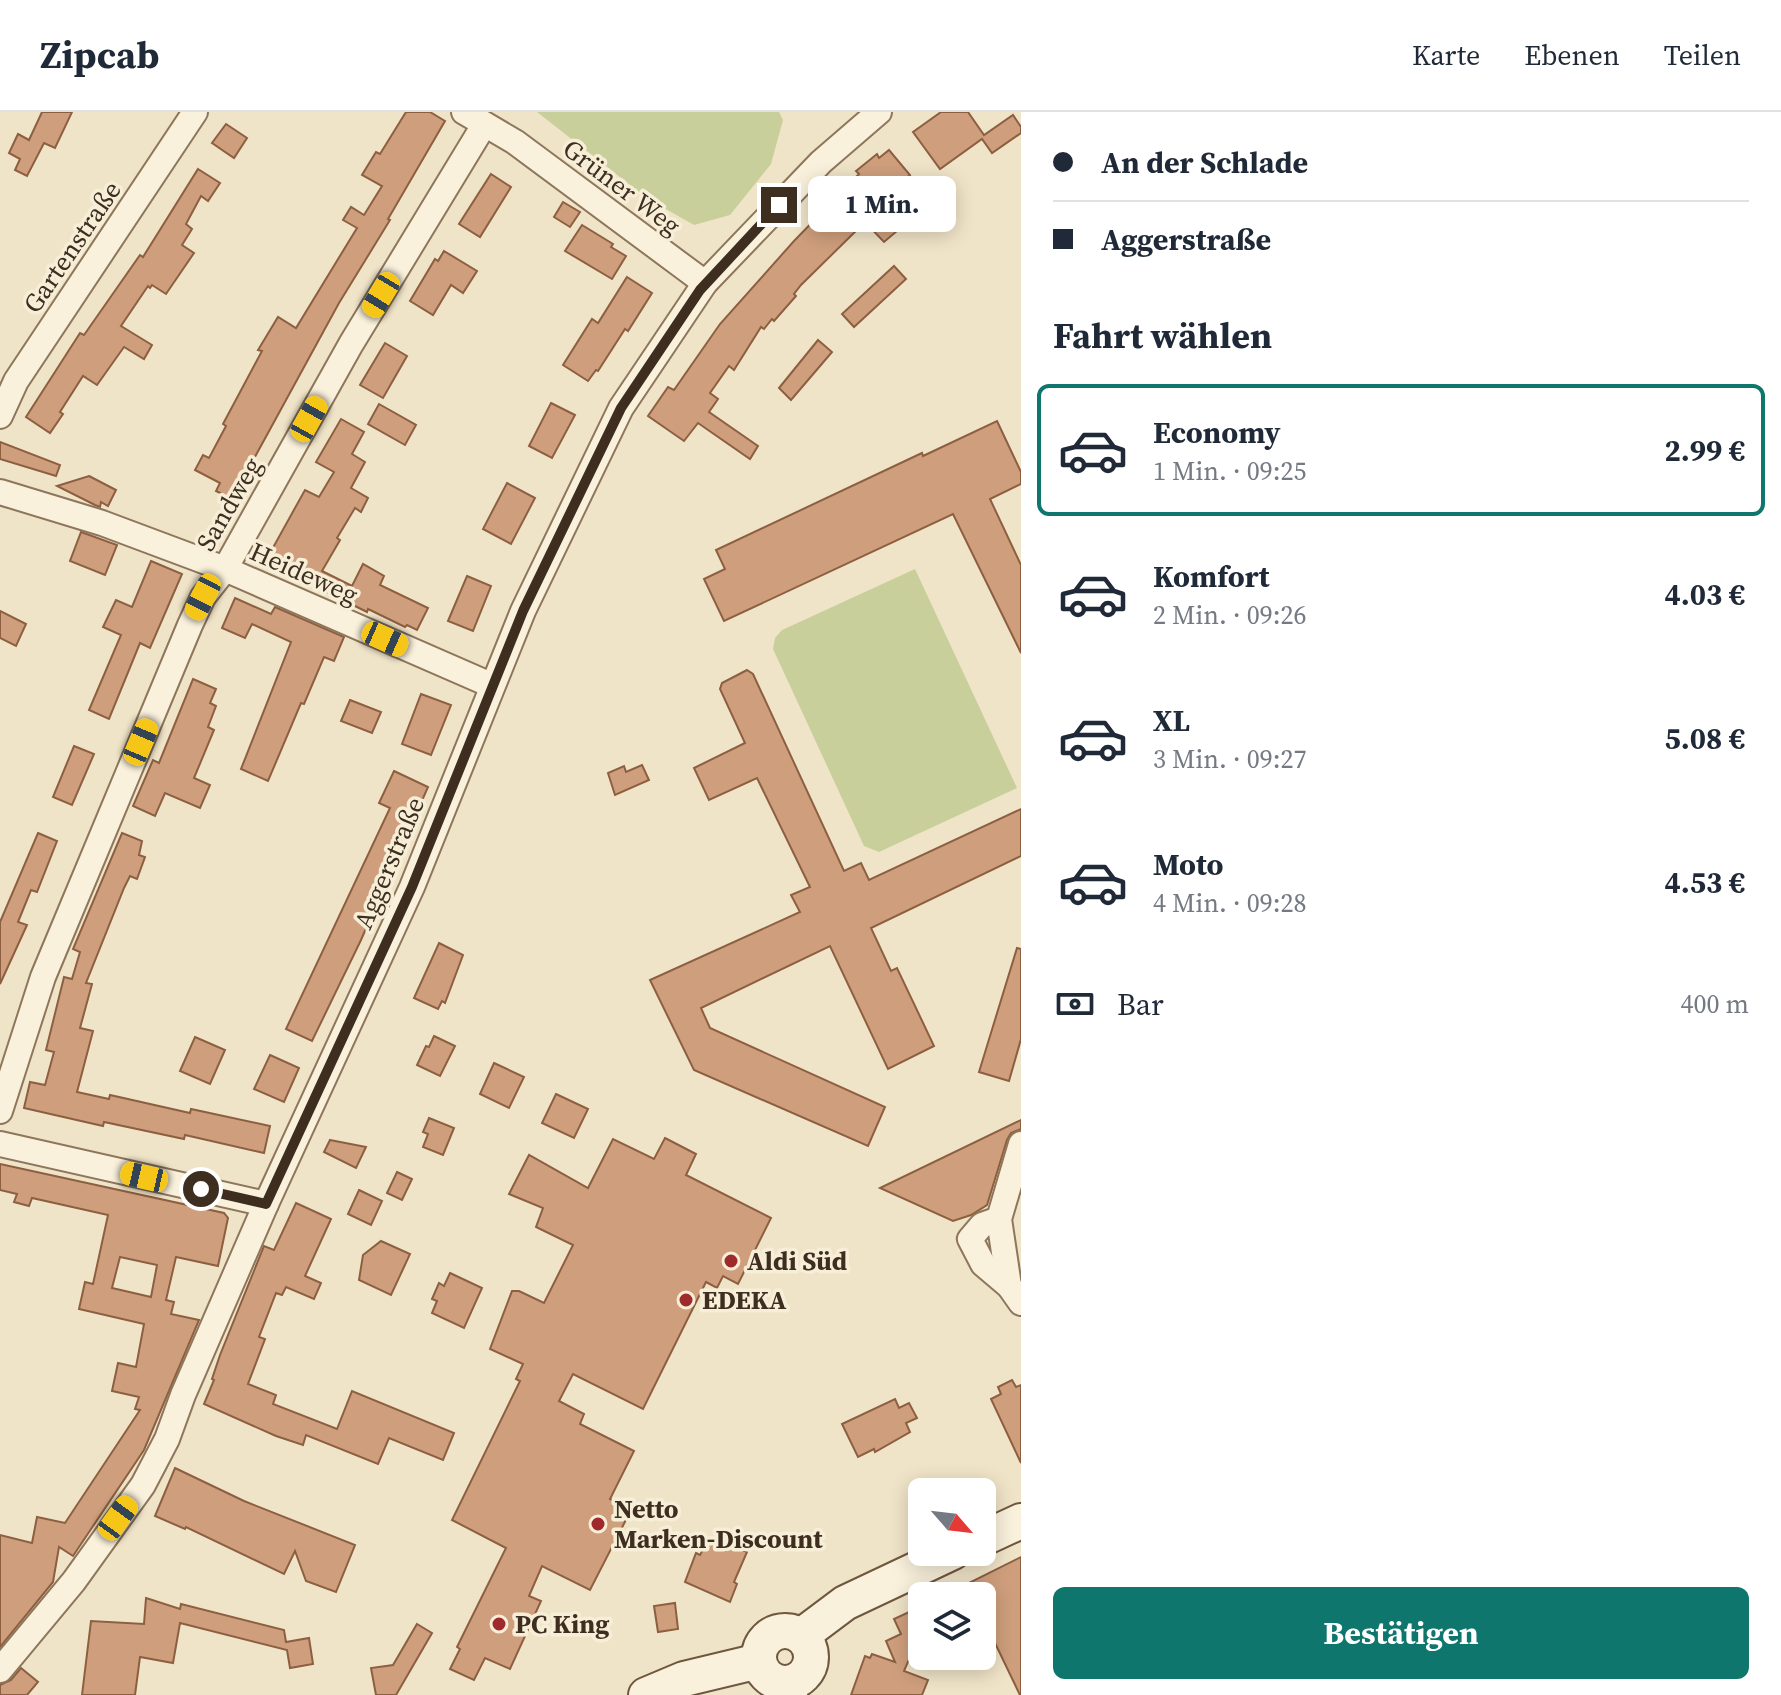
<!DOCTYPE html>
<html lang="de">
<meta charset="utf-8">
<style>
:root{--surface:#fff;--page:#f6f6f7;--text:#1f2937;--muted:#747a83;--line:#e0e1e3;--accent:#0f766e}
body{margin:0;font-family:"Source Serif 4",serif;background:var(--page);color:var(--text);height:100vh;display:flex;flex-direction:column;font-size:30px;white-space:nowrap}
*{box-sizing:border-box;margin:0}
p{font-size:26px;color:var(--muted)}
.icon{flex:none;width:44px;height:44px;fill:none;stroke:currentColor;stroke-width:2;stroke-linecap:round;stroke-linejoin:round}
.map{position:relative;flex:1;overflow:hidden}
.panel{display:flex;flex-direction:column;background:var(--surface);width:760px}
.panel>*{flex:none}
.hud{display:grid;align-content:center;height:176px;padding:0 32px;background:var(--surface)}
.needle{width:52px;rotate:118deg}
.buttons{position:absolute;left:908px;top:1366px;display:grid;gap:16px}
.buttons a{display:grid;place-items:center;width:88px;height:88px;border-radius:12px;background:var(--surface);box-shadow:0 4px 20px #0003;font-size:40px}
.end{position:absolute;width:36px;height:36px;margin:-18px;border:10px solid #3d2e20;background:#fff;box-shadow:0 0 0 4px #fff}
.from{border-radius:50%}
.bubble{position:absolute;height:56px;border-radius:12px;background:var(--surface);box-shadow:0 4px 20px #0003;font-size:26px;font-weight:700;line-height:56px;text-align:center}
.car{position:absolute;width:24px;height:48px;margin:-24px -12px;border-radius:10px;box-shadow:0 0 6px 2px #0007;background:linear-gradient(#f5c518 24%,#345 0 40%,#f5c518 0 76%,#345 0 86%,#f5c518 0)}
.hud b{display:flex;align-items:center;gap:28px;height:76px;font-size:30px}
.hud b+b{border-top:2px solid var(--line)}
.hud i{width:20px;height:20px;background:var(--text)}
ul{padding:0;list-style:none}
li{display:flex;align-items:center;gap:24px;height:132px;margin:0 16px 12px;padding:0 16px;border:4px solid transparent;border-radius:12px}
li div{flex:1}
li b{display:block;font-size:30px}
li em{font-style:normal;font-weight:700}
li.current{border-color:var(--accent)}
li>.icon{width:72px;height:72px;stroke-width:1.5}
h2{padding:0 32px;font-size:36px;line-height:96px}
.pay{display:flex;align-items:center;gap:20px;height:88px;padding:0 32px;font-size:30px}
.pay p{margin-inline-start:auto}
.action{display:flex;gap:16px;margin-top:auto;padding:16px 32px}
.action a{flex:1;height:92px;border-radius:12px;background:var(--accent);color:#fff;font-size:32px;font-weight:700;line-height:92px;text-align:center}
header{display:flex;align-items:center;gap:48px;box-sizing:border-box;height:112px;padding:0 40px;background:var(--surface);border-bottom:2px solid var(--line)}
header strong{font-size:38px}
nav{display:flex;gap:44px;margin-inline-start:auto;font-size:28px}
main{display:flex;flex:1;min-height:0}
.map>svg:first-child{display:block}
.green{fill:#c9cf9b}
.building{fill:#cf9f7d;stroke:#8d5f41;stroke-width:2;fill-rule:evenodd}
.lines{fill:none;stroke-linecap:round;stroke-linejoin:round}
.street-casing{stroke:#8d765c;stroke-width:28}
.secondary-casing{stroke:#6f573f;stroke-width:38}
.street{stroke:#faf1dc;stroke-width:24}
.secondary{stroke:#faf1dc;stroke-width:34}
.route{stroke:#3d2e20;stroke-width:10}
.poi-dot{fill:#9e2a2b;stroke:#f7eed8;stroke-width:3}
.labels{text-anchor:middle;stroke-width:7;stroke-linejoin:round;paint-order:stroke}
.street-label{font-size:26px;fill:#3d2e20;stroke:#f7eed8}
.poi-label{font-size:26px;font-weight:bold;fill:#3d2e20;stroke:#f7eed8;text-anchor:start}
</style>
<header>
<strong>Zipcab</strong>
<nav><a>Karte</a><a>Ebenen</a><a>Teilen</a></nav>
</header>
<main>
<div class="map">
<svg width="1021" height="1583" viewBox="0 0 1021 1583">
<rect width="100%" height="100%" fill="#f0e4c8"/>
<g class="green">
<polygon points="537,0 779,0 783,8 771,52 730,103 694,113 648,87"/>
<polygon points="915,457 1017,676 879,740 864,734 773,537 775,526 782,518"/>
</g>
<g class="building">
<polygon points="42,0 72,0 55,36 44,31 27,64 15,58 20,47 9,41 18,22 29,28"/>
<polygon points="406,0 430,0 445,9 388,107 390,108 339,191 232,387 216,379 220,371 195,358 203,343 209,346 226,314 223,312 262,239 258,238 278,205 296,216 357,116 343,108 351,95 364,103 382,74 362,63 376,40 380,42"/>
<polygon points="941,0 968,0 984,23 1013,3 1021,15 1021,21 992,41 982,27 940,57 913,20"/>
<polygon points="226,12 247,26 234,46 212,31"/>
<polygon points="889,38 910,63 874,92 897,119 884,130 865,110 801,173 794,182 796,184 774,209 772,207 764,217 761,215 734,258 729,254 710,281 718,287 709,300 758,334 750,347 698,311 684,329 648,304 668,275 674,278 720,212 794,129 859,62 856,59 877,42 879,46"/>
<polygon points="198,57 220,71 208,89 201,84 186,112 192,117 182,133 194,141 166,182 152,173 150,176 148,174 121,214 152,233 144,247 124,235 97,273 83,264 60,300 63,302 50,321 26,305 80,221 84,223 140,143 143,145"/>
<polygon points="491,62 511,75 480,125 459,112"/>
<polygon points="563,90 580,100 570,115 554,105"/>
<polygon points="582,113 613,132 611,135 626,144 612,167 565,139"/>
<polygon points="444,139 477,159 463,181 451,173 433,203 410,189 435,147 438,149"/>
<polygon points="894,154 906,167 854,215 842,202"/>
<polygon points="627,165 652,181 628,219 625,217 598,259 596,258 588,269 563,253 592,207 598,211"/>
<polygon points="818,228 832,240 791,288 779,276"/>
<polygon points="385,231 407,244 383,286 360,273"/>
<polygon points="551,291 575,303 552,346 529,334"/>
<polygon points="379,292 416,313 405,333 368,312"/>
<polygon points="341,307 364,320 352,342 365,350 351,376 368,386 361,400 355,396 337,426 340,428 322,459 352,474 363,452 384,464 380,473 428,496 417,518 407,513 405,515 368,497 367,500 319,476 287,457 290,452 270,441 305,378 319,385 334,360 316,350"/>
<polygon points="997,309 1021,360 1021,372 990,387 1021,453 1021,541 953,402 724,509 704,467 725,457 716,438 922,341 923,344"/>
<polygon points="0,330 60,353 56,364 0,347"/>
<polygon points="89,364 116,378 108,394 101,390 100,395 95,393 57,374"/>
<polygon points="507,371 535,386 511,432 483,417"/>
<polygon points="81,420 117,433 105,463 70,449"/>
<polygon points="151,449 182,462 150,536 140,531 109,607 89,598 121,523 103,515 116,488 132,495"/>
<polygon points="467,464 491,474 473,519 448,509"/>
<polygon points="235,486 271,502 275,495 344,525 334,549 324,545 304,592 301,591 268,669 241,657 291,530 252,512 245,526 222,516"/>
<polygon points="0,499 26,512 16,534 0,526"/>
<polygon points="747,558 753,562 844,759 861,751 869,768 1021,697 1021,744 871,816 891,859 897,856 934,934 888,957 830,834 701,896 710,916 885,995 868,1034 694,958 650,868 800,800 791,783 810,775 757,666 709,688 694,656 745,631 720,577 722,571"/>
<polygon points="193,567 216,577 210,591 216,594 208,615 214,618 194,666 210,673 200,696 165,681 155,704 133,694 153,648 159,651"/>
<polygon points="421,582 451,593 431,643 402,632"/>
<polygon points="350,588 381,600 372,621 341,609"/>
<polygon points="74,634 94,642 72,693 53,685"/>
<polygon points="642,653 649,668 615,683 608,661 624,654 626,660"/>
<polygon points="394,659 428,675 361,828 312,929 286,917 390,696 379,691"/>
<polygon points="38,721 57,729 37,780 31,778 18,810 27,813 0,872 0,810"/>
<polygon points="122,721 142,729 139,743 145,745 137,767 130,764 124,776 86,871 92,872 80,916 93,919 77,980 109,987 110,983 190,1001 191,997 270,1014 264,1041 185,1023 184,1027 104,1010 103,1014 24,996 30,970 45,973 54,940 46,938 64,865 72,867 80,840 73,837"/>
<polygon points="439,831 463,843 445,891 442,889 438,897 414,886"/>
<polygon points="1017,836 1021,837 1021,927 1009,969 979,960"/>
<polygon points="434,924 455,934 440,964 417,953 426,934 429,935"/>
<polygon points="195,925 225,938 210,972 180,959"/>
<polygon points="270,943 299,956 284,990 254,977"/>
<polygon points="494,951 524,965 509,996 480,982"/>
<polygon points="556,982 588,997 574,1026 542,1011"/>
<polygon points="429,1006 454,1016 443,1043 423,1035 428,1022 423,1020"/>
<polygon points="1021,1008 1021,1017 1011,1021 1007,1028 987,1093 971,1103 953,1109 880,1076"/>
<polygon points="665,1026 696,1042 686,1063 771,1106 738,1172 723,1164 717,1176 706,1170 643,1297 573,1262 559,1289 584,1302 580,1312 634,1339 610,1387 631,1398 590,1478 542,1454 529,1484 541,1489 510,1557 485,1546 474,1568 450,1557 460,1537 457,1535 506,1436 452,1408 520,1269 516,1267 523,1252 490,1237 512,1179 519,1179 544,1191 573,1133 536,1115 543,1096 509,1082 529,1043 588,1076 613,1027 654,1047"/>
<polygon points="330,1028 366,1035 356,1056 324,1040"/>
<path d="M0,1052L224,1101L228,1106L218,1154L176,1145L166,1188L174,1190L171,1202L199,1208L144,1338L73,1444L59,1435L53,1470L0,1535V1423L32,1431L37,1405L65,1411L140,1298L135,1297L139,1285L112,1279L118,1251L136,1255L144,1212L79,1197L85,1170L93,1172L108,1103L32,1086L29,1094L14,1090L17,1082L0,1078ZM120,1145L157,1153L151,1185L112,1176Z"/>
<polygon points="397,1060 412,1067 402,1088 387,1081"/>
<polygon points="359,1078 382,1089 371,1113 348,1102"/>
<polygon points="296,1091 331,1107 305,1164 321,1171 314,1187 286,1175 282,1183 276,1181 259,1225 265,1227 248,1272 276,1283 273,1292 337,1317 352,1279 454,1321 443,1348 389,1326 378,1352 306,1323 303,1333 276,1324 204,1292 214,1268 212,1267 220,1243 264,1134 274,1138"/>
<polygon points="381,1129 410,1142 391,1183 359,1168 363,1143"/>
<polygon points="450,1161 482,1176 464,1216 432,1201 437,1189 432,1187 439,1171 444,1174"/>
<polygon points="1012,1268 1016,1275 1021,1273 1021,1351 991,1287 1001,1282 998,1275"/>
<polygon points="895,1287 899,1296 909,1291 917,1306 906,1311 910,1320 875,1340 874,1337 858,1345 842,1312"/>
<polygon points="175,1356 244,1389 355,1433 336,1480 306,1469 295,1439 284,1462 186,1415 185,1417 155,1404"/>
<polygon points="707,1430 726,1439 729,1432 747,1440 734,1470 737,1472 730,1490 685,1470 696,1441 700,1443"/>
<polygon points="1021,1445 1021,1583 1020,1583 982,1504 982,1484 943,1484"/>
<polygon points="146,1486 180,1497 181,1492 284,1518 286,1530 309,1526 313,1552 290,1556 287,1538 180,1511 173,1551 140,1545 135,1583 82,1583 91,1509 144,1512"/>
<polygon points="675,1491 678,1517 658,1520 654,1494"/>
<polygon points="922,1494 922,1533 913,1538 904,1559 928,1568 922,1583 851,1583 865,1544 870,1546 872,1542 895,1550 886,1529 901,1522 894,1507"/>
<polygon points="417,1512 432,1521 396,1583 376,1583 371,1556 393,1553"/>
<polygon points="21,1556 38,1570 27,1583 0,1583 0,1573 11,1568"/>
</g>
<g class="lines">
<g class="street-casing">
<g id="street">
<polyline points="464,0 515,30 705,171"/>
<polyline points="0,304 16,269 195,0"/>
<polyline points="0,380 102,411 225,457 491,573"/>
<polyline points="0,999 43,865 190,513 203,485 225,457 351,232 484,13"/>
<polyline points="0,1032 266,1092"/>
<polyline points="999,1107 982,1113 970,1127 983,1152 1009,1174 1021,1191"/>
<polyline points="1009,1174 999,1107 1021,1032"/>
<polyline points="0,1558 74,1469 143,1373 167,1327 183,1283 266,1092 412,775 523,499 621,296 705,171 821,50 879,0"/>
<polyline points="791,1571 795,1583"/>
</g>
</g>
<g class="secondary-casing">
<g id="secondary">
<polyline points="982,1427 1021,1409"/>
<circle cx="785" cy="1545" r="26"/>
<polyline points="801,1524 845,1491 953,1440"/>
<polyline points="646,1583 684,1567 759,1549"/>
</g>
</g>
<use href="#street" class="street"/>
<use href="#secondary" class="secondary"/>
</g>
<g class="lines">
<polyline class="route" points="201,1077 266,1092 412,775 523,499 621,296 700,178 779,93"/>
</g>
<g class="poi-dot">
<circle cx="731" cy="1149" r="8"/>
<circle cx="686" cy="1188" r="8"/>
<circle cx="598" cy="1412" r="8"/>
<circle cx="499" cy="1512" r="8"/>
</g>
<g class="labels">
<g class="street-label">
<text transform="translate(622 75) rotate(37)" y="9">Grüner Weg</text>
<text transform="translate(72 135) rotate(-56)" y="9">Gartenstraße</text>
<text transform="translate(229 392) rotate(-60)" y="9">Sandweg</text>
<text transform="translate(304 461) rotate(24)" y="9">Heideweg</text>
<text transform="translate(389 751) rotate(-67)" y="9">Aggerstraße</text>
</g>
<g class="poi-label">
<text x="747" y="1158">Aldi Süd</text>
<text x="702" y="1197">EDEKA</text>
<text x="614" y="1406">Netto<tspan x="614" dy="30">Marken-Discount</tspan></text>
<text x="515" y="1521">PC King</text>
</g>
</g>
</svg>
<div class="buttons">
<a><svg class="needle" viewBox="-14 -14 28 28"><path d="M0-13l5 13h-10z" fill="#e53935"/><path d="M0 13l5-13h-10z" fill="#747a83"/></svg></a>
<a><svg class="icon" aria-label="layers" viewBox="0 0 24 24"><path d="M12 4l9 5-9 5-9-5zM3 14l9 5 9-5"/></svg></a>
</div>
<i class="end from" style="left:201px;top:1077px"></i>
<i class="end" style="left:779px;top:93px"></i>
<div class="bubble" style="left:808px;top:64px;width:148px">1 Min.</div>
<i class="car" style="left:381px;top:183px;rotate:211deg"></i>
<i class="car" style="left:309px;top:307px;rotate:29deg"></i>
<i class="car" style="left:203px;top:485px;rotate:207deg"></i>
<i class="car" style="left:385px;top:527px;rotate:114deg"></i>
<i class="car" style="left:141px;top:630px;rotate:23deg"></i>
<i class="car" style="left:144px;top:1065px;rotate:283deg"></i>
<i class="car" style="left:118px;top:1406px;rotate:36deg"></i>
</div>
<section class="panel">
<div class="hud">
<b><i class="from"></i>An der Schlade</b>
<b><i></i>Aggerstraße</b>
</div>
<h2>Fahrt wählen</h2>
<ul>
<li class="current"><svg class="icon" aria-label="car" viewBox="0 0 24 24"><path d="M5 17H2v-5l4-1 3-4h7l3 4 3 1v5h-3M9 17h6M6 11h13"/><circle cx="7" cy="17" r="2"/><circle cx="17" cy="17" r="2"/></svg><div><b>Economy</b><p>1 Min. · 09:25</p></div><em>2.99 €</em></li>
<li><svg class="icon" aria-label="car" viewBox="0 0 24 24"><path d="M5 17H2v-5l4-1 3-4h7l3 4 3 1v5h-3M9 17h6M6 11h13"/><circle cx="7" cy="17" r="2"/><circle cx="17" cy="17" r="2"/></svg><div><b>Komfort</b><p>2 Min. · 09:26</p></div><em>4.03 €</em></li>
<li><svg class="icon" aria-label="car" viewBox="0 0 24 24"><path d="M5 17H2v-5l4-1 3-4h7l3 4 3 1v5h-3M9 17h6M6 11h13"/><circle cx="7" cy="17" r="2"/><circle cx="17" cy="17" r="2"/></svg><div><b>XL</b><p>3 Min. · 09:27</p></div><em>5.08 €</em></li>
<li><svg class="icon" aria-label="car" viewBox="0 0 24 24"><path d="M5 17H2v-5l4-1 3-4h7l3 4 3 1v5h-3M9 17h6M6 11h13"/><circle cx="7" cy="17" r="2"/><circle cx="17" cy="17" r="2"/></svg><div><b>Moto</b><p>4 Min. · 09:28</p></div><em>4.53 €</em></li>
</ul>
<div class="pay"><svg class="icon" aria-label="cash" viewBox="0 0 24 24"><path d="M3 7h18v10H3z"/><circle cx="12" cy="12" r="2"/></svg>Bar<p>400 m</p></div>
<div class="action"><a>Bestätigen</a></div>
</section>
</main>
